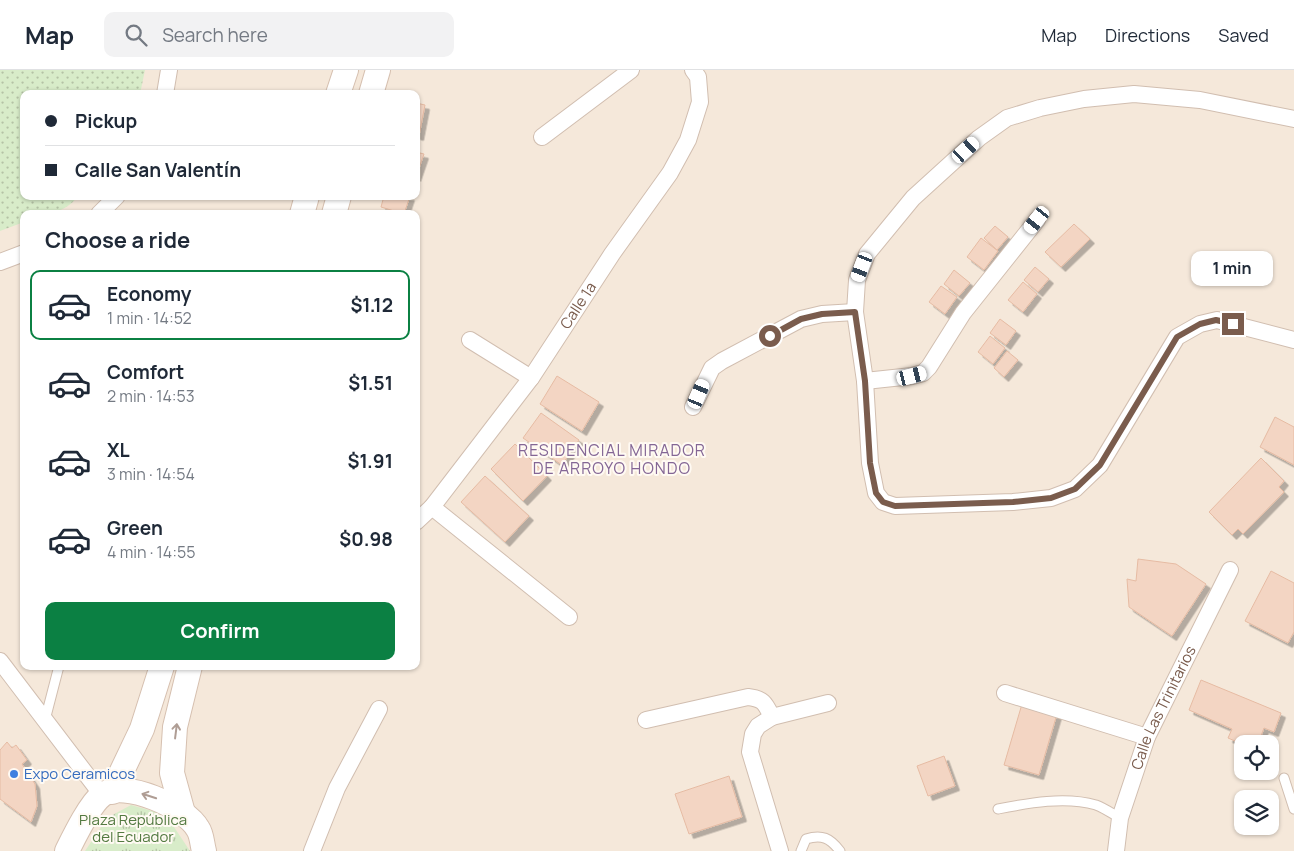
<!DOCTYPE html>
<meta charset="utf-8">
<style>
:root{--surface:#fff;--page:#f2f2f3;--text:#1f2937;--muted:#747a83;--line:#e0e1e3;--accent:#0b8043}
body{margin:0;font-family:Manrope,sans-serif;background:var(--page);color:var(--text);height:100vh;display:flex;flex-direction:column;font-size:19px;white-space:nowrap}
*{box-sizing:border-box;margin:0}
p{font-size:16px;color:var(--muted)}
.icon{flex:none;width:28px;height:28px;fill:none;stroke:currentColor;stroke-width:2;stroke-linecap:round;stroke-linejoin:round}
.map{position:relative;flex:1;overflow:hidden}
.details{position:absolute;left:20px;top:140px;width:400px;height:460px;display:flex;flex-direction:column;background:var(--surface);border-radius:10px;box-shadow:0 1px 4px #0004}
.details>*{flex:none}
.hud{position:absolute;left:20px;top:20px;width:400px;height:110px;border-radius:10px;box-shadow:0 1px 4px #0004;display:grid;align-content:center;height:110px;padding:0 25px;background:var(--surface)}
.buttons{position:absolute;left:1234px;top:665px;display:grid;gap:10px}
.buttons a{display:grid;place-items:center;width:45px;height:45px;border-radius:10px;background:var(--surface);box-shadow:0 1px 4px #0004;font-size:25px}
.end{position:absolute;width:22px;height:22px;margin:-11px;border:6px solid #7a5c4d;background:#fff;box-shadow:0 0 0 2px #fff}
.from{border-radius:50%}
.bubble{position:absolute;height:35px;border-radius:10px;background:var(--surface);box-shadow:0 1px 4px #0004;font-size:16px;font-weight:700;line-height:35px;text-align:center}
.car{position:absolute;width:15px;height:30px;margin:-15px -8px;border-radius:6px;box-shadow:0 0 4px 1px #0007;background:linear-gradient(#fff 24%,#345 0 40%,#fff 0 76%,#345 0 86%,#fff 0)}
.hud b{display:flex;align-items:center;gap:18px;height:48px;font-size:19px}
.hud b+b{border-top:1px solid var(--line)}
.hud i{width:12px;height:12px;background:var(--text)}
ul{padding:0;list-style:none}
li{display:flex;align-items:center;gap:15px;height:70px;margin:0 10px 8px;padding:0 15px;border:2px solid transparent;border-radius:10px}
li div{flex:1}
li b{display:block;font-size:19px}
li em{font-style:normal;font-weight:700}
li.selected{border-color:var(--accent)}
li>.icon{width:45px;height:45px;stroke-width:1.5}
h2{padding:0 25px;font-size:22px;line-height:60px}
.primary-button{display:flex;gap:10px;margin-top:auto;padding:10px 25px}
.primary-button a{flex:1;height:58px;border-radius:10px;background:var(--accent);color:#fff;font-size:20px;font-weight:700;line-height:58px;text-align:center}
header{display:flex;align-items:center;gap:30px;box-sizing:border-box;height:70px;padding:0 25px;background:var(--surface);border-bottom:1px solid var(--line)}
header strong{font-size:24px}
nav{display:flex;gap:28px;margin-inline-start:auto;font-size:18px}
.search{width:350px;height:45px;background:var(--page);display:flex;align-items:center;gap:12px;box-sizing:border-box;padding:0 18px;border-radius:10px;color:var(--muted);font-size:19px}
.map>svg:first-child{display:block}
.residential{fill:#f5e8da;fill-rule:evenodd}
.park{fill:url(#park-tufts)}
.garden{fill:url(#garden-dots)}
.building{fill:#f3d5c3;stroke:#e6bba3;filter:url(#shadow)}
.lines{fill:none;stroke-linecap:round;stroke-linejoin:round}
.service-casing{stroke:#d1beb0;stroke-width:11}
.minor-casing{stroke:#d1beb0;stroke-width:18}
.secondary-casing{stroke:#d6c0b0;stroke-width:26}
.service{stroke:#fff;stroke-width:9}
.minor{stroke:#fff;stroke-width:16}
.secondary{stroke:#fff;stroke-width:24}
.oneway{stroke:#af9d94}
.route{stroke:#7a5c4d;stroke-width:6}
.shop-dot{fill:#3f7fe0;stroke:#fffaf3;stroke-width:2}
.labels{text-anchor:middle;stroke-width:4;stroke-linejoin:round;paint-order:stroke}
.street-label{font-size:15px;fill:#7a5c4d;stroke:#fffaf3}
.shop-label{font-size:15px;fill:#366cbe;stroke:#fffaf3;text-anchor:start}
.park-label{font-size:15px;fill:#537a41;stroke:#fffaf3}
.neighbourhood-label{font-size:16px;letter-spacing:1px;fill:#846695;stroke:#fffaf3}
</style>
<header>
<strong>Map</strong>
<div class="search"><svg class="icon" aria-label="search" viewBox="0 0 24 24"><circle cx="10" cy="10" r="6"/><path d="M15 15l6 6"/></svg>Search here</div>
<nav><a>Map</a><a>Directions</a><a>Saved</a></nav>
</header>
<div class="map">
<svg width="1294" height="781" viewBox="0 0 1294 781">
<defs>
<pattern id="park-tufts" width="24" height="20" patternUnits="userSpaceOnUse" patternTransform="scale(1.25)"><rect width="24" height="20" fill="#d8ecc9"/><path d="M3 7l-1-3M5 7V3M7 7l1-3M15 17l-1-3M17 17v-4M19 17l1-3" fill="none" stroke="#b4c2a5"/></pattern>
<pattern id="garden-dots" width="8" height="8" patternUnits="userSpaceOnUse" patternTransform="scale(1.25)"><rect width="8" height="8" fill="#d8ecc9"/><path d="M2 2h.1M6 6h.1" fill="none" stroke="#b4c2a5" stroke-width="1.8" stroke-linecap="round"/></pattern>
<filter id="shadow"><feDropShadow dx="4.5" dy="4.5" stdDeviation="0" flood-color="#0004"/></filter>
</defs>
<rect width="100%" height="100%" fill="#fdf6ec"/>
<path class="residential" d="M0,0H1294V781H0ZM24,24H416V126H24ZM24,144H416V596H24ZM1242,674H1270V701H1242ZM1242,729H1270V756H1242Z"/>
<polygon class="park" points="131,735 156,742 172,754 190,781 85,781 107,748"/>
<path class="garden" d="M0,0H145L140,24H24V126H78C64,145 45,144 24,144V152L0,161Z"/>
<g class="building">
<polygon points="416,33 425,35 419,66 416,65"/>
<polygon points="416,82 424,84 416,107"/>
<polygon points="384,126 410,126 404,144 381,137"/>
<polygon points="1074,154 1090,169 1061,197 1045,182"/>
<polygon points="995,156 1008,167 997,180 984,168"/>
<polygon points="981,168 998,181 984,200 967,187"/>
<polygon points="1035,197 1049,209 1038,222 1024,210"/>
<polygon points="954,200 970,213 959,226 944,214"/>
<polygon points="1023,212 1037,224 1023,242 1008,230"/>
<polygon points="941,216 957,227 945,244 929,232"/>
<polygon points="1000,249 1016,261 1006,275 990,263"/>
<polygon points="990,266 1005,278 993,294 978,282"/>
<polygon points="1007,281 1018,290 1004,307 994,298"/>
<polygon points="557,306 599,332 582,361 540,334"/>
<polygon points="541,343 579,370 562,395 523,368"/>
<polygon points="1275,347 1294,357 1294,395 1260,377"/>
<polygon points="515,374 547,406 523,431 491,399"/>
<polygon points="1261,388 1284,411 1279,417 1284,422 1243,464 1238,459 1232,465 1209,442"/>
<polygon points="485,406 529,446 505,472 461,432"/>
<polygon points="1138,489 1176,494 1206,514 1172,566 1129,537 1127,509 1136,511"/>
<polygon points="1271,501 1294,513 1294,562 1288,573 1245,551"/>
<polygon points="1201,610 1281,643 1274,662 1264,658 1258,674 1242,674 1228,668 1232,659 1189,640"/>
<polygon points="1022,634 1057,644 1039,705 1004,695"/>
<polygon points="7,672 12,678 16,675 27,690 22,694 35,714 37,736 31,752 0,729 0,680"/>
<polygon points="944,686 955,716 928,726 917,696"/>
<polygon points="729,706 742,747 689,764 675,724"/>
</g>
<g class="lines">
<g class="service-casing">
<g id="service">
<polyline points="45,650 59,596"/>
<polyline points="1284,708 1294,739"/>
<path d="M998,739C1029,733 1065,726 1096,735C1104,738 1113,744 1120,748"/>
<path d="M801,781L806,769C822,764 830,768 840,781"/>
</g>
</g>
<g class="minor-casing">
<g id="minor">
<polyline points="165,24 169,0"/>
<polyline points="1294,49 1200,30 1134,24 1084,29 1040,38 1007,48 979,68 913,128 867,184 857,210 855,242 865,311 870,393 876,423 883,432 895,436 1013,432 1051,428 1075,419 1100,395 1177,267 1200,254 1217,250 1294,270"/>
<polyline points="542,67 631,0"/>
<polyline points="99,144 117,126"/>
<polyline points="0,192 24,183"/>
<polyline points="470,270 531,308"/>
<polyline points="865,311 912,306 923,303 929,297 963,243 1037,150"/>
<polyline points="693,337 712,298 722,291 801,249 822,244 855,242"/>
<polyline points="432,437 569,547"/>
<path id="s1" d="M416,452L432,437L531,308L612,184L670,103L688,70L700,32L698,7L693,0"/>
<polyline points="0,591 102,725"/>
<polyline points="1005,623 1147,667"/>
<path d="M646,650L748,627C764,629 765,633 772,647"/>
<polyline points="312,781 337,718 379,639"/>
<polyline points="780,781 750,682 753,664 758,656 772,647 828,633"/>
<path id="s2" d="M1116,781L1120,748L1147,667L1230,500"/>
</g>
</g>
<g class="secondary-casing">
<g id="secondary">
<polyline points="338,24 346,0"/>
<polyline points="371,24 378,0"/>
<polyline points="302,144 307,126"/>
<polyline points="334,144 339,126"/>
<polyline points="112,722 142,659 162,596"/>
<polyline points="183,743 172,703 175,657 190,596"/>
<path d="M67,781C74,767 90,734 102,725C124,709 186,737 198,759C202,765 202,774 204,781"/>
</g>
</g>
<use href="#service" class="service"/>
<use href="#minor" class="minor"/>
<use href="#secondary" class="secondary"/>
</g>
<defs><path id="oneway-shaft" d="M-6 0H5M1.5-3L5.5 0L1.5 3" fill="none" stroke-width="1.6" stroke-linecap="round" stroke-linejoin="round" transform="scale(1.25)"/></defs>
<g class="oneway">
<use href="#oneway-shaft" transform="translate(176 661) rotate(-83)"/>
<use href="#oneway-shaft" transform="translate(149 726) rotate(-162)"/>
</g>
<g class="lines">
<polyline class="route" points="770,266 801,249 822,244 855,242 865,311 870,393 876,423 883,432 895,436 1013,432 1051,428 1075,419 1100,395 1177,267 1200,254 1216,250 1233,254"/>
</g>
<circle class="shop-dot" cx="14" cy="704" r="5"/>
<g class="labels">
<g class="street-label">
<text dy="5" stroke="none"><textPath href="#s1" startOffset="271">Calle 1a</textPath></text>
<text dy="5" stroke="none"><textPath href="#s2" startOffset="152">Calle Las Trinitarios</textPath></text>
</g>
<g class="shop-label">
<text x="24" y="709">Expo Ceramicos</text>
</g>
<g class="park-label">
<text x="133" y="755">Plaza República<tspan x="133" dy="17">del Ecuador</tspan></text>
</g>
<g class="neighbourhood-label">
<text x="612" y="386">RESIDENCIAL MIRADOR<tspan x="612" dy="18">DE ARROYO HONDO</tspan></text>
</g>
</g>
</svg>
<div class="buttons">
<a><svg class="icon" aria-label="locate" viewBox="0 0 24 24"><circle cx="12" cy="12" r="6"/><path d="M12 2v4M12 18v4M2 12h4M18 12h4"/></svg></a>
<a><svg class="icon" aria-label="layers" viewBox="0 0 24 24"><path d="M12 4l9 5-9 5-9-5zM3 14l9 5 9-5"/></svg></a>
</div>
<i class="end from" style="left:770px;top:266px"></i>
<i class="end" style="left:1233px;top:254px"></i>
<div class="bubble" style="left:1191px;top:181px;width:82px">1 min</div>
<i class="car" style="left:966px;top:80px;rotate:48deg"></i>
<i class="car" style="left:1037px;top:150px;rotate:219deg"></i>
<i class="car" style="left:862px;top:197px;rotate:201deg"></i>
<i class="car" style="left:912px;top:306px;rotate:76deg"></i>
<i class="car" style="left:699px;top:324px;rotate:23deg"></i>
<div class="hud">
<b><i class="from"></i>Pickup</b>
<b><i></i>Calle San Valentín</b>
</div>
<section class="details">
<h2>Choose a ride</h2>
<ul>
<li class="selected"><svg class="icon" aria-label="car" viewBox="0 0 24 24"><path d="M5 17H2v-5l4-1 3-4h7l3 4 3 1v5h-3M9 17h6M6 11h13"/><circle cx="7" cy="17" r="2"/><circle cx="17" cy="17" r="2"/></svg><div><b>Economy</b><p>1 min · 14:52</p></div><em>$1.12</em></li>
<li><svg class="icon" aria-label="car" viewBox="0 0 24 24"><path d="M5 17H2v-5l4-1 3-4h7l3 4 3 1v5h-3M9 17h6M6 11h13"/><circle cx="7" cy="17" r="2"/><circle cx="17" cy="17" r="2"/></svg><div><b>Comfort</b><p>2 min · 14:53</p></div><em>$1.51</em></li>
<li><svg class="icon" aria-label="car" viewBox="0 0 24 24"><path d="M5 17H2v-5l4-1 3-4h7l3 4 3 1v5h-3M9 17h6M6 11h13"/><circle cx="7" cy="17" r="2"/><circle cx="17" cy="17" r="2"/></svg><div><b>XL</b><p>3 min · 14:54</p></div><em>$1.91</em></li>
<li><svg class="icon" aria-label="car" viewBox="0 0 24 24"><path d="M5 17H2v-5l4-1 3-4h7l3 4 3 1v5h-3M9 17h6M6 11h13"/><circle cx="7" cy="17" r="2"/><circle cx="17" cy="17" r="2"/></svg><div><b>Green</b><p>4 min · 14:55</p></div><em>$0.98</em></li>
</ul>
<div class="primary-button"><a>Confirm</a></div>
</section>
</div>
